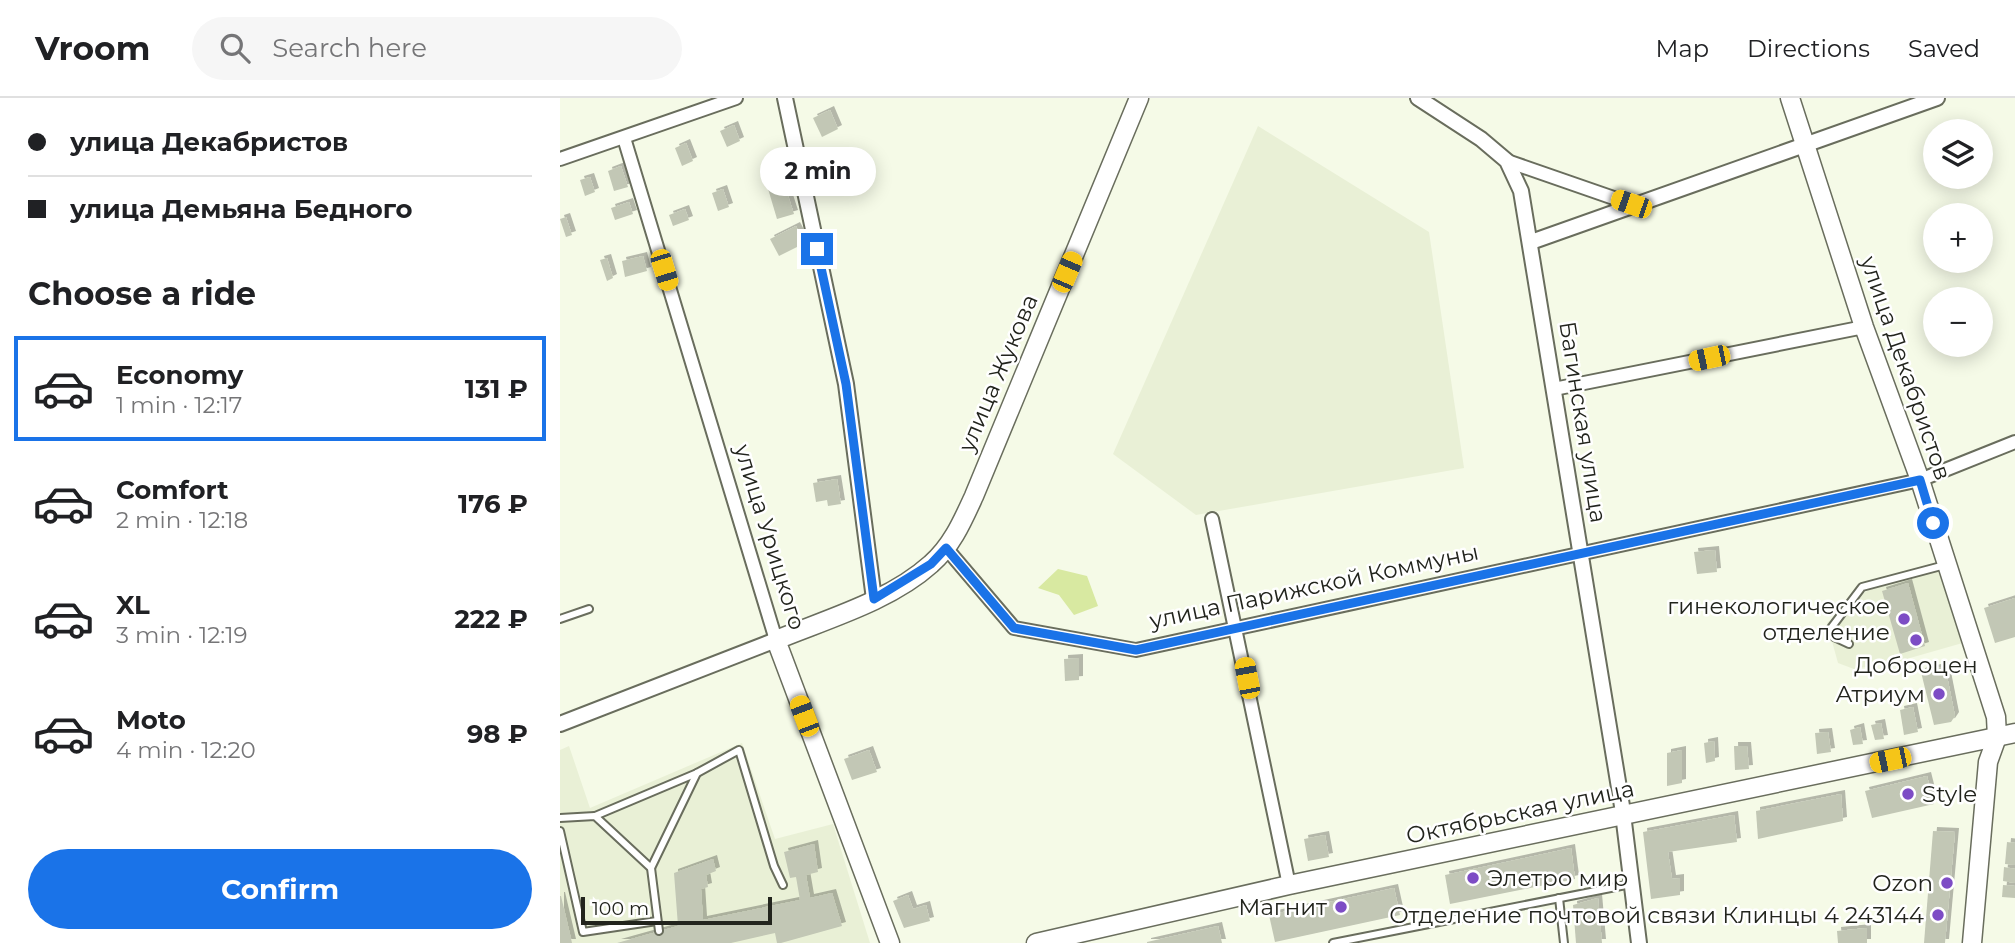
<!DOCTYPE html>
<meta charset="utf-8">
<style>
:root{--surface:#fff;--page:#f6f6f6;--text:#202124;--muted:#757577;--line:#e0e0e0;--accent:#1a73e8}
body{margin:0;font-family:Montserrat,sans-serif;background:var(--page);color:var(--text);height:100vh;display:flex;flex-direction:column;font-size:26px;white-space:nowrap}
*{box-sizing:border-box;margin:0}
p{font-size:23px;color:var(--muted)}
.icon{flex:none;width:38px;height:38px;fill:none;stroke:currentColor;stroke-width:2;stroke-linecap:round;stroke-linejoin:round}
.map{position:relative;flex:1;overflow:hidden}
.details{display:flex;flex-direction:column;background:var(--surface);width:560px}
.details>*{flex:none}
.banner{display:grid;align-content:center;height:154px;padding:0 28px;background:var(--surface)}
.tools{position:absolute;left:1363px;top:21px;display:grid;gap:14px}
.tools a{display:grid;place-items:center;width:70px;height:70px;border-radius:50%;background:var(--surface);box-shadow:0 4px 18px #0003;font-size:35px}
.scale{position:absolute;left:21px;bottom:18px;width:191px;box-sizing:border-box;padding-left:7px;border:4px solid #22241d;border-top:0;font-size:19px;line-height:24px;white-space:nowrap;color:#22241d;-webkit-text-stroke:5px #fff;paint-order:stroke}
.end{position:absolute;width:32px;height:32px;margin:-16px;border:9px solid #1a73e8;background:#fff;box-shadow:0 0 0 4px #fff}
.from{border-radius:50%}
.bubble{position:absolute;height:49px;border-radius:24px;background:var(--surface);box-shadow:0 4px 18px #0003;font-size:23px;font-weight:700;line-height:49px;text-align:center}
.car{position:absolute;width:21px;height:42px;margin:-21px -10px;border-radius:9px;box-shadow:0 0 5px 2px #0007;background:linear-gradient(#f5c518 24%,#345 0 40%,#f5c518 0 76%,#345 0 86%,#f5c518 0)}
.banner b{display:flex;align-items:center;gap:24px;height:66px;font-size:26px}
.banner b+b{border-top:2px solid var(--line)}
.banner i{width:18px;height:18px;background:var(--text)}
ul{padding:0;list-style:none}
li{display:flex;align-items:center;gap:21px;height:105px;margin:0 14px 10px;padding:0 14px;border:4px solid transparent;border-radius:0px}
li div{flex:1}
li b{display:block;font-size:26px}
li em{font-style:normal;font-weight:700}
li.selected{border-color:var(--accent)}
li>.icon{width:63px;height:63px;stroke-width:1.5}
h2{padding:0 28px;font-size:32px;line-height:84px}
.action{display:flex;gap:14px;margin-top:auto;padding:14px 28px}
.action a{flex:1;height:80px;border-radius:42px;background:var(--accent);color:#fff;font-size:28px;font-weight:700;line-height:80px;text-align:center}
header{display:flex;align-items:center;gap:42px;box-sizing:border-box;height:98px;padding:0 35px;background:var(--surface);border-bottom:2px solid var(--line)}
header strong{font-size:33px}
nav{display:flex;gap:38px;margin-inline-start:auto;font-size:24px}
.search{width:490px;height:63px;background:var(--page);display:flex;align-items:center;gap:18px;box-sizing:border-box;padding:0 24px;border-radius:38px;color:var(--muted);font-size:26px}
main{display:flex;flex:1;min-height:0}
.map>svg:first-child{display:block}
.built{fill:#e9f0d6}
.water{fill:#d8e9a1}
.building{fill:#c2c7b5;filter:url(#shadow)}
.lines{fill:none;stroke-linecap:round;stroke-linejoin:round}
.service-casing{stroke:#696d5d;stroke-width:10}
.minor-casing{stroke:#696d5d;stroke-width:16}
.tertiary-casing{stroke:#696d5d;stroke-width:18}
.secondary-casing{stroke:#696d5d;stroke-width:21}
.service{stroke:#fff;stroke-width:6}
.minor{stroke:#fff;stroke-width:12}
.tertiary{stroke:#fff;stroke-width:14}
.secondary{stroke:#fff;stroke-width:18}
.route{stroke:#1a73e8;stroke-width:9}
.poi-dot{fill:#7d4cc5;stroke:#fff;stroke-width:2.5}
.labels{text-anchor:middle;stroke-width:5;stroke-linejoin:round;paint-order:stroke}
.street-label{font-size:23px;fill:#22241d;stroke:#fff}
.poi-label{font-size:23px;fill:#22241d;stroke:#fff;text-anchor:end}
</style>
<header>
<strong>Vroom</strong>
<div class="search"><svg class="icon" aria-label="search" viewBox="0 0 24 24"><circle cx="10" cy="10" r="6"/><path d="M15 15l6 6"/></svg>Search here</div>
<nav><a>Map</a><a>Directions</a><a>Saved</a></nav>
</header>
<main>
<section class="details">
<div class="banner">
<b><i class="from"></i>улица Декабристов</b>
<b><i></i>улица Демьяна Бедного</b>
</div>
<h2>Choose a ride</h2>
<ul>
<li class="selected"><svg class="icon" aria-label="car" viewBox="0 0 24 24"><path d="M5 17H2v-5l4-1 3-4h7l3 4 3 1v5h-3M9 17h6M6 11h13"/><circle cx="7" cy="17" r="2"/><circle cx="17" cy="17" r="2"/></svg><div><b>Economy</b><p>1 min · 12:17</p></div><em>131 ₽</em></li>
<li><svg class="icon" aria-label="car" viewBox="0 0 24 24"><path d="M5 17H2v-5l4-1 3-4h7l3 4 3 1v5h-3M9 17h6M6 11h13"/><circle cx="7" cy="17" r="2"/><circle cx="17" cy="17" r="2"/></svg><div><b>Comfort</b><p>2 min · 12:18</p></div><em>176 ₽</em></li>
<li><svg class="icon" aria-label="car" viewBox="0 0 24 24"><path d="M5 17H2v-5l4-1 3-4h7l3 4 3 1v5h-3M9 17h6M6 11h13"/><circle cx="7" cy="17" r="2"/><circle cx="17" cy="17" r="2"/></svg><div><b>XL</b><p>3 min · 12:19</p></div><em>222 ₽</em></li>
<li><svg class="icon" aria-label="car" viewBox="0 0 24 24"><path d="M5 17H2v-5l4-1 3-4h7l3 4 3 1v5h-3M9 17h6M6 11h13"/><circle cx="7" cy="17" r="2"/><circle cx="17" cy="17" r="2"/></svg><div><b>Moto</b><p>4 min · 12:20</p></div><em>98 ₽</em></li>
</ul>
<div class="action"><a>Confirm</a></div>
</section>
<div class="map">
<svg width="1455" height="845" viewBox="0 0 1455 845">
<defs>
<filter id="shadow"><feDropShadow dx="4" dy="-4" stdDeviation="0" flood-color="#0004"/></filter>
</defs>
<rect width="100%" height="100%" fill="#f5fae7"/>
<g class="built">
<polygon points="698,28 869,134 904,370 636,417 553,356"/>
<polygon points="1382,471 1406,544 1336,564 1294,571 1278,565 1267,525 1291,503 1317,487"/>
<polygon points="182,645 215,741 273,726 310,845 0,845 0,652 9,648 30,710"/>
</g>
<polygon class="water" points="498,471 527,478 538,508 514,517 499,497 478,490"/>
<g class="building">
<polygon points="270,12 278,31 262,39 253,20"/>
<polygon points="174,27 180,43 167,49 160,33"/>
<polygon points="126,45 133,63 122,68 115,50"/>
<polygon points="61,68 68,89 54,93 48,73"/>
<polygon points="30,79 35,94 25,98 20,82"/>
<polygon points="222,79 234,116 217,121 206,84"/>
<polygon points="163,91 169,109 158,113 152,95"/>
<polygon points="69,104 73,116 55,122 51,110"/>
<polygon points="125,111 129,122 113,128 109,117"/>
<polygon points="6,119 12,137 6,139 0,121"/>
<polygon points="236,128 245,145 219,158 210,141"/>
<polygon points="83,158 87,173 65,179 62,163"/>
<polygon points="47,160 53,180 47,183 40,162"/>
<polygon points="277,381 281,406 268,408 267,402 256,404 253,385"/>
<polygon points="1155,452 1157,474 1137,476 1134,454"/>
<polygon points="1348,485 1365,548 1340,556 1322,493"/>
<polygon points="1455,500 1455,539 1435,545 1424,510"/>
<polygon points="519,560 519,582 505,583 504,561"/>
<polygon points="1385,568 1395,618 1391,624 1374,627 1361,574"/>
<polygon points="1353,609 1358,634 1344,637 1340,612"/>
<polygon points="1321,625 1324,641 1315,642 1311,627"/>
<polygon points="1300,629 1303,646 1293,647 1290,632"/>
<polygon points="1268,634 1271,654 1257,656 1255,635"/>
<polygon points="1154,643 1155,663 1146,665 1144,645"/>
<polygon points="1174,648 1187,648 1189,671 1175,672"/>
<polygon points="309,652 317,674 292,682 284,661"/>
<polygon points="1122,652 1122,685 1107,688 1107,655"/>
<polygon points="1367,678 1374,706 1312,720 1305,693"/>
<polygon points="1281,696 1283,723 1198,741 1196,713"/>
<polygon points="1174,717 1177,744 1108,754 1112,781 1120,780 1120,797 1091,801 1083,734"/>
<polygon points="1373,733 1395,734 1385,845 1364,845"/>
<polygon points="765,737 769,759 748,763 744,741"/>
<polygon points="1447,744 1455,745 1455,767 1445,766"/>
<polygon points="254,746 258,774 246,777 250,800 272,795 282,828 221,845 217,845 215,835 171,845 57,845 118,828 114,775 153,761 156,773 146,777 148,789 141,791 143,822 240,802 236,779 230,780 224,754"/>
<polygon points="1011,750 1015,781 890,806 885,777"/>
<polygon points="1444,769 1455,771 1455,785 1443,783"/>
<polygon points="1443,787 1455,788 1455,800 1442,799"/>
<polygon points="834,790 840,817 715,844 709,817"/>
<polygon points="348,797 353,811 366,807 370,823 344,830 333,803"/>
<polygon points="0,798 1,798 12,845 0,845"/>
<polygon points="1038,800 1042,845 1016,845 1013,807"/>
<polygon points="658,828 662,845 587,845 587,844"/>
<polygon points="1307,830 1307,845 1278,845 1277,833"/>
</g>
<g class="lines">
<g class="service-casing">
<g id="service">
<polyline points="0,521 29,511"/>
<polyline points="1289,546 1274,539 1271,530 1302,489 1385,467"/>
<polyline points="35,718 137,675 179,652 214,768 223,787"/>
<polyline points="0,720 35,718 91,770 99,833"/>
<polyline points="0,733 23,834 97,823"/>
<polyline points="91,770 137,675"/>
<polyline points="999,800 1004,845"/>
<polyline points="773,845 1071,786"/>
</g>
</g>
<g class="minor-casing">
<g id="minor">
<polyline points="64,40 216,542"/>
<polyline points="0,61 176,0"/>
<polyline points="947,63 1071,106"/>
<polyline points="994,291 1304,229"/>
<polyline points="652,421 729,787"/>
<polyline points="386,450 454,530 576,552 1360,382 1455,344"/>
</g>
</g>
<g class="tertiary-casing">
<g id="tertiary">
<polyline points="225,0 286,286 314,501"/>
<polyline points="858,0 921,41 947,63 961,93 1062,708 1079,845"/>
<polyline points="971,144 1377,0"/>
<polyline points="0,626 216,542"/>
</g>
</g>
<g class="secondary-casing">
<g id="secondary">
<polyline points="1230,0 1304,229 1360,382 1436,619 1437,639 1428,664 1412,845"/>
<path d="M330,845L216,542C267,521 330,503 371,466C392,448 403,422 414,398L579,0"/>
<polyline points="476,845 729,787 1455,635"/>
</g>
</g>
<use href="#service" class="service"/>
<use href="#minor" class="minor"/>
<use href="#tertiary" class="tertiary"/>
<use href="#secondary" class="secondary"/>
</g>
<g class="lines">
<polyline class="route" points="257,151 286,286 314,501 371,466 386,450 454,530 576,552 1360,382 1373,425"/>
</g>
<g class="poi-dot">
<circle cx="1344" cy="521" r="7"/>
<circle cx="1356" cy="542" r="7"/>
<circle cx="1379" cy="596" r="7"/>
<circle cx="1348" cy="696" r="7"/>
<circle cx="913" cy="780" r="7"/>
<circle cx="1387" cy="785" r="7"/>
<circle cx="781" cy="809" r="7"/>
<circle cx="1378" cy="817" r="7"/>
</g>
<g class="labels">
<g class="street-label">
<text transform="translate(1346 270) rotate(71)" y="8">улица Декабристов</text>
<text transform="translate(438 275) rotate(-67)" y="8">улица Жукова</text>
<text transform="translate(1023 324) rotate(81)" y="8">Багинская улица</text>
<text transform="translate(210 439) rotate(73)" y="8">улица Урицкого</text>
<text transform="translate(754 488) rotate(-12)" y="8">улица Парижской Коммуны</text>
<text transform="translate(960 714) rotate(-12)" y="8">Октябрьская улица</text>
</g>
<g class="poi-label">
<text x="1330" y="516">гинекологическое<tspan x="1330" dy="26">отделение</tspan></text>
<text x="1356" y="575" text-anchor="middle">Доброцен</text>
<text x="1365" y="604">Атриум</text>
<text x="1362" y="704" text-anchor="start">Style</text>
<text x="927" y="788" text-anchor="start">Элетро мир</text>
<text x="1373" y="793">Ozon</text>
<text x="767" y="817">Магнит</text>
<text x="1364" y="825">Отделение почтовой связи Клинцы 4 243144</text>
</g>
</g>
</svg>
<div class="tools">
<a><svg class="icon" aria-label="layers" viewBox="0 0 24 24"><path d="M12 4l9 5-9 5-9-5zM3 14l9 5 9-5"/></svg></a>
<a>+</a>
<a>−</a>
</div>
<div class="scale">100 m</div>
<i class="end from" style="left:1373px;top:425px"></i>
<i class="end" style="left:257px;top:151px"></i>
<div class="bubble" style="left:200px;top:49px;width:116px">2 min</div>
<i class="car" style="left:1071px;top:106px;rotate:289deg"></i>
<i class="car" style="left:104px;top:172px;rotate:163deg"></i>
<i class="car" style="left:507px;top:174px;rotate:23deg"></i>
<i class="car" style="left:1149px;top:260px;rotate:258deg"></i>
<i class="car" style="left:687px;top:580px;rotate:349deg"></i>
<i class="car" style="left:244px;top:618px;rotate:339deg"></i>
<i class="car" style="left:1330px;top:662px;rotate:258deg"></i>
</div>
</main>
